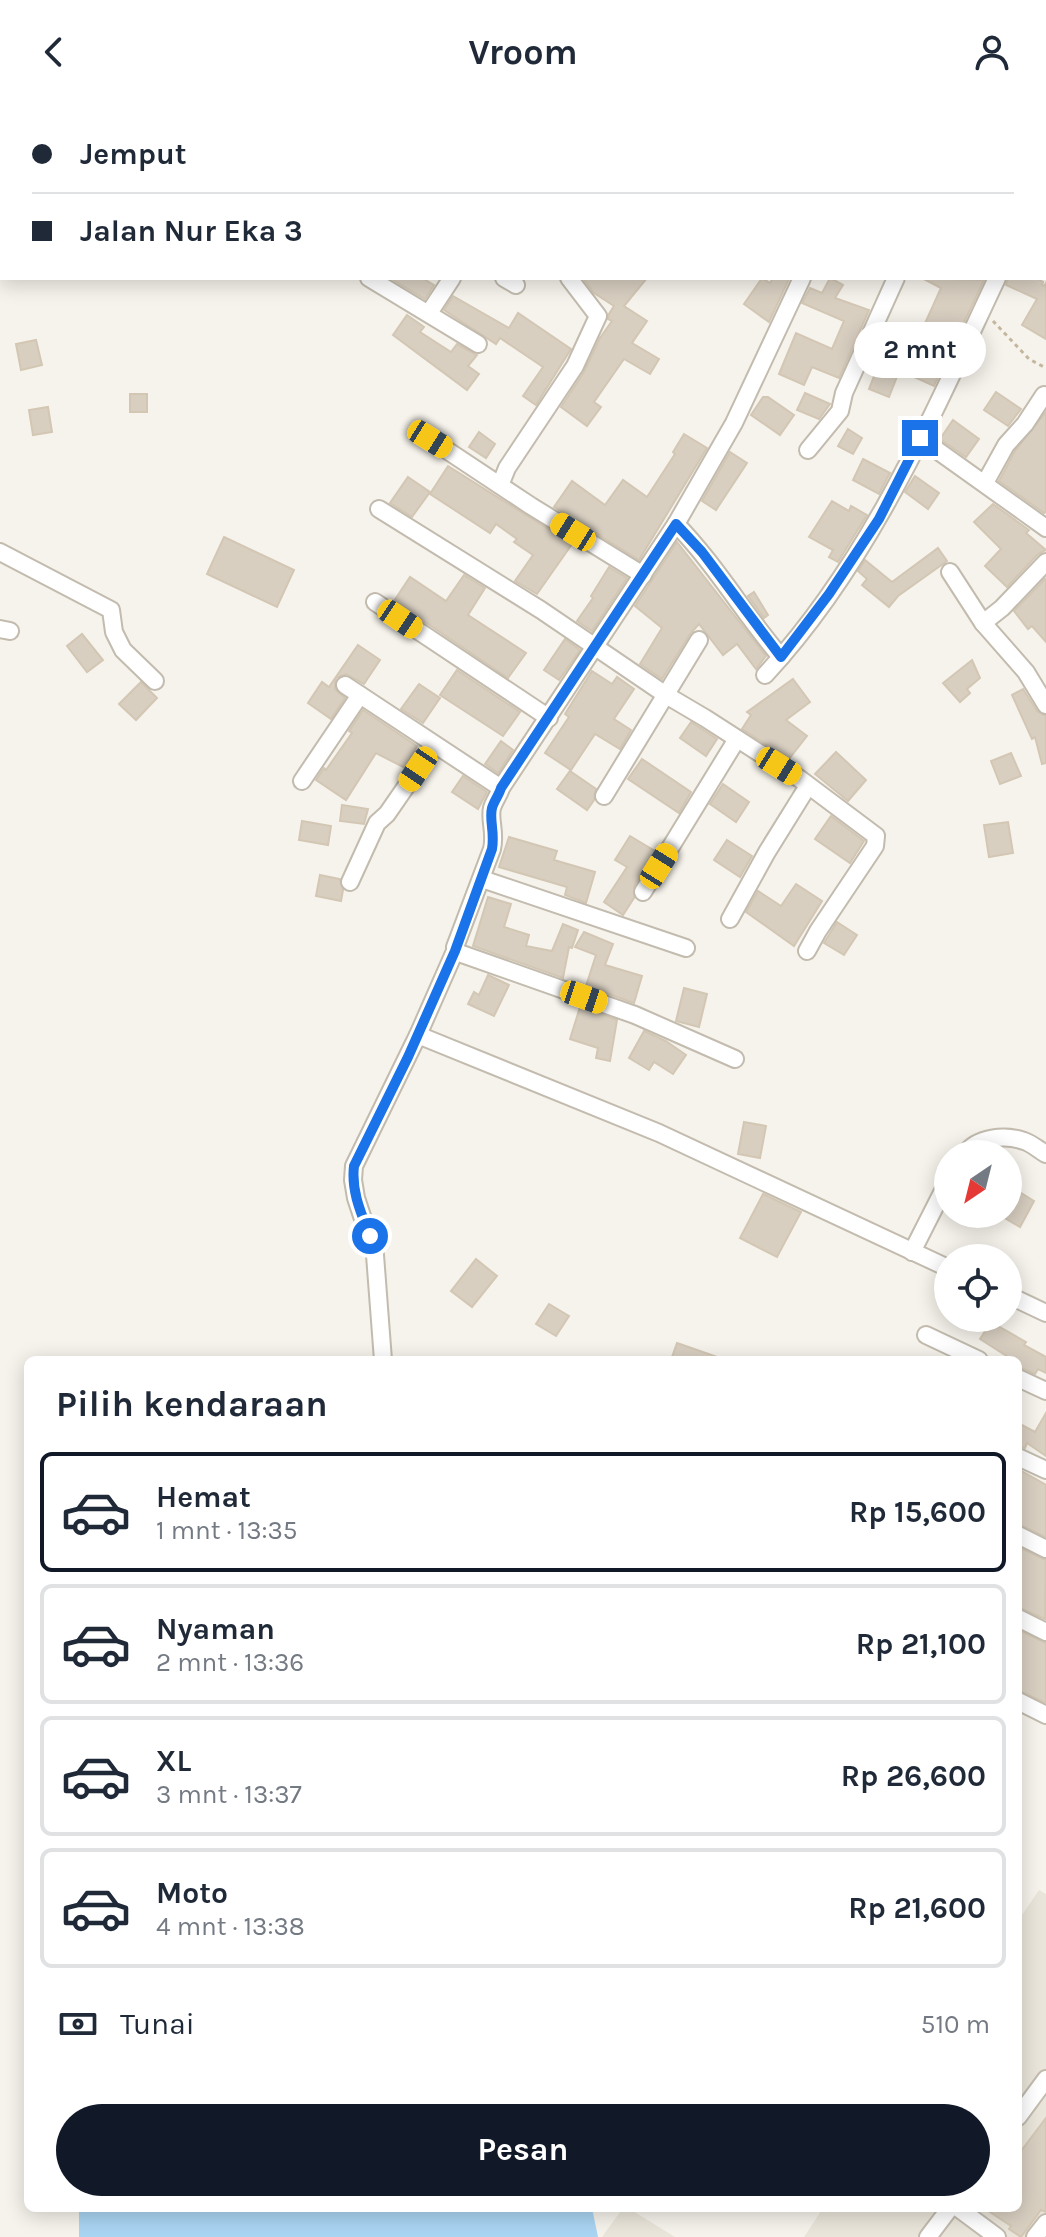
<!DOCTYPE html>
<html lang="id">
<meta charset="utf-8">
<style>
:root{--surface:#fff;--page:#f2f2f3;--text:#1f2937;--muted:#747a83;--line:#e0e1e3;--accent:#111827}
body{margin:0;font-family:Karla,sans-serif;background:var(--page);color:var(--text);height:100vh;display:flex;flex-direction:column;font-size:30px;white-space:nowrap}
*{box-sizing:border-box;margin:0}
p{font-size:26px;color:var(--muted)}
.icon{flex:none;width:44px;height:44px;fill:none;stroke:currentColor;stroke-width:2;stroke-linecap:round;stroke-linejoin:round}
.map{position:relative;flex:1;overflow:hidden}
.sheet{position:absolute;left:24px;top:1252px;width:998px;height:856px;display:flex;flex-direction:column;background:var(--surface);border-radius:12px;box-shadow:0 4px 20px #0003}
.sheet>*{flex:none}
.hud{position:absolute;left:0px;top:0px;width:1046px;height:176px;box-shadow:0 4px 20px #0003;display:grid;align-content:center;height:176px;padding:0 32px;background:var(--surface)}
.needle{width:52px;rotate:215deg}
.fabs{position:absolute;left:934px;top:1036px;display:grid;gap:16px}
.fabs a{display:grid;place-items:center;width:88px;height:88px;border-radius:50%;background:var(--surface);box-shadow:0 4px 20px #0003;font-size:40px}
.end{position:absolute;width:36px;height:36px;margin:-18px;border:10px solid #1a73e8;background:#fff;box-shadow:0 0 0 4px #fff}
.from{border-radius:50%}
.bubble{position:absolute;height:56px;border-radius:28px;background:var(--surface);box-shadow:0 4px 20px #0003;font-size:26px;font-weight:700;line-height:56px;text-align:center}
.car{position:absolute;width:24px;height:48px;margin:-24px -12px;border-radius:10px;box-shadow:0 0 6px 2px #0007;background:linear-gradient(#f5c518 24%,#345 0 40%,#f5c518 0 76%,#345 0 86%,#f5c518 0)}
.hud b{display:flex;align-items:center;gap:28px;height:76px;font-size:30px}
.hud b+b{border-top:2px solid var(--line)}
.hud i{width:20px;height:20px;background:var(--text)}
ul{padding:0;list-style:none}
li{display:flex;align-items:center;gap:24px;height:120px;margin:0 16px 12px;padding:0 16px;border:4px solid var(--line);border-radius:12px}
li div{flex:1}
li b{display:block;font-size:30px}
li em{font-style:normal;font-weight:700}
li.active{border-color:var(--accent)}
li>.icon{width:72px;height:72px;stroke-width:1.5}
h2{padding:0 32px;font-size:36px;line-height:96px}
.pay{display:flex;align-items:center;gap:20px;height:88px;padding:0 32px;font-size:30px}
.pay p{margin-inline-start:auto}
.primary-button{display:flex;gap:16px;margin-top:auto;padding:16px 32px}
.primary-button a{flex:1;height:92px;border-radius:48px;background:var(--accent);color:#fff;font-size:32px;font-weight:700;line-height:92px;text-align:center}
header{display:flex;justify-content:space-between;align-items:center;height:104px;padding:0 32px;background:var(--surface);font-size:36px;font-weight:700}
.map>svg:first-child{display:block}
.residential{fill:#eae5da}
.water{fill:#a9d4f2}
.building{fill:#d8cfc1;stroke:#d3c7b4;stroke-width:2}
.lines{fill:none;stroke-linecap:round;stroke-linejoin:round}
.minor-casing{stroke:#c2bbae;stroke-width:20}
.path{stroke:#c4b79f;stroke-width:3;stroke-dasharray:4 4;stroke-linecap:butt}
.minor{stroke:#fff;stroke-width:16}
.route{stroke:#1a73e8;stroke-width:10}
</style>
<header><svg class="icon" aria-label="back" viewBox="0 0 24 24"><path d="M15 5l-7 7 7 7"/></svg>Vroom<svg class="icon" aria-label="person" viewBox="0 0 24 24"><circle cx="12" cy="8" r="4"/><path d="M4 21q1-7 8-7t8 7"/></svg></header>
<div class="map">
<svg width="1046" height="2133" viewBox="0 0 1046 2133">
<rect width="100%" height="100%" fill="#f6f3ec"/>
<g class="residential">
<polygon points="1039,1786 1046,1790 1046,2133 804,2133 823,2104 1018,2104 1018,1817"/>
<polygon points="623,2104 628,2104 675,2133 602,2133"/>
</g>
<polygon class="water" points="79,2104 592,2104 598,2133 79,2133"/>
<g class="building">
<polygon points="390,174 422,174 434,181 425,195"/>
<polygon points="583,174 647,174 624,202 647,217 632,239 659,255 650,270 624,255 594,298 601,303 587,322 561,303 584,268 600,234 612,217 608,215 609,210 614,202 594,189"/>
<polygon points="762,174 770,179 773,174 789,175 769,218 744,200"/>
<polygon points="830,174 843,181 835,194 869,206 839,274 812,263 804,281 779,270 796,229 832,245 844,217 802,199 810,184 822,189"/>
<polygon points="922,174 984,176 934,282 903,268 941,184"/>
<polygon points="1008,174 1036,174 1043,178 1042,181 1044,182 1046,179 1046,235 1022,221 1037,195 1006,181"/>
<polygon points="453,192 509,224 518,209 571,245 536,301 523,292 543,263 500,234 496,240 444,206"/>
<polygon points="407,211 424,223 420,228 451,248 457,240 477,251 468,262 479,270 467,286 393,231"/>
<polygon points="36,236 42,261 21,266 16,240"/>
<polygon points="878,262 898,270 889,293 869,285"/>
<polygon points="996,288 1021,305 1008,322 984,306"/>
<polygon points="805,289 830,300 819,315 797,306"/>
<rect x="130" y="290" width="17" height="18"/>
<polygon points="763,293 768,293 794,311 780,331 751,311"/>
<polygon points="48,303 52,328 33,331 29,306"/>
<polygon points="1046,308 1046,408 1044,409 999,377 1015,347"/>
<polygon points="953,316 979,335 966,353 940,335"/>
<polygon points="848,325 862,334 853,350 838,342"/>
<polygon points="479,328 495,340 486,354 469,343"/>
<polygon points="684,330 707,344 639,456 554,403 572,377 605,401 623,376 647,393 675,350 673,348"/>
<polygon points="730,348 747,359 716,406 702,397"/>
<polygon points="863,355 890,369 879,390 853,376"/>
<polygon points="448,362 572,440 537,490 515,477 533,451 514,438 517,435 496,420 490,429 430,390"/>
<polygon points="915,372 939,389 928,405 905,388"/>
<polygon points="408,373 430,388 412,413 390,399"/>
<polygon points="832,397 849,407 851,402 867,411 838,458 829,453 833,446 809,433"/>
<polygon points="993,400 1029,426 1026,429 1046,446 1038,450 1007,483 985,462 1001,445 974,418"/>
<polygon points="224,433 294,466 277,503 207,470"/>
<polygon points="677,438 766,552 756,565 737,540 723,551 699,520 690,530 662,575 640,560 662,524 635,502"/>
<polygon points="938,444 947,457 898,492 889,503 862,481 867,475 858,467 865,456 892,478"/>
<polygon points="609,463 627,474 592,527 577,517 593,494 591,492"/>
<polygon points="464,471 485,484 468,511 526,549 508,574 394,497 410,473 446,497"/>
<polygon points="1045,475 1046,477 1046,538 1032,522 1028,525 1014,507"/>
<polygon points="754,488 768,511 764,514 748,492"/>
<polygon points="82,530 103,556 87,568 67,542"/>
<polygon points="565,535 580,546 559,576 544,566"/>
<polygon points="358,541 380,556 364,580 346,570 336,574 335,585 345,594 331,615 308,599 322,578 329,583"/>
<polygon points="972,556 980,574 967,585 970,589 960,598 943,579"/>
<polygon points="457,566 520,608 503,632 440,591"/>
<polygon points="592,567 612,580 617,573 634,585 614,615 631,626 620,645 595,630 571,666 545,649 569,613 565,610"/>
<polygon points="793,575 810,598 786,616 807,632 789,655 742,625 751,611 747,608"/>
<polygon points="141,578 157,594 136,616 119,600"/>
<polygon points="419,580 440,594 423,619 401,605"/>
<polygon points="1023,585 1037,607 1046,612 1046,659 1042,660 1035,633 1032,635 1012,591"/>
<polygon points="363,606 417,642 405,664 376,649 346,696 316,676 324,664 326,666 352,629 349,627"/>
<polygon points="691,618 717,635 706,652 680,634"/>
<polygon points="501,637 513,646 498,669 485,660"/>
<polygon points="836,648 866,676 848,697 815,670"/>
<polygon points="1011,649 1021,672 1000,680 991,657"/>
<polygon points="642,655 691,688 679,709 628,675"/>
<polygon points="570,667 596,685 594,696 587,706 557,685"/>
<polygon points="463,672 487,688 478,705 452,688"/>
<polygon points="723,680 749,698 736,718 710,700"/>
<polygon points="342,701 368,705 364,720 340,717"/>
<polygon points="831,712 864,737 850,759 815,735"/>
<polygon points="302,717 331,722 328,741 299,736"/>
<polygon points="1008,718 1013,749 989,753 984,721"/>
<polygon points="630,732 655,747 634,782 634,794 623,811 604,798 627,763 615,756"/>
<polygon points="509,733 557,747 554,756 595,768 586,799 565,791 567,783 499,763"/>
<polygon points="727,736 752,752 740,773 714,756"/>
<polygon points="320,771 340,775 343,786 341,797 316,792"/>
<polygon points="796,780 822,797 794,842 746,808 758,787 781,802"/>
<polygon points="488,793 511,800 504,823 529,831 526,842 552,847 563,820 578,826 572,844 569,843 563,874 473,842"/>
<polygon points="837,818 857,831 844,851 824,839"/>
<polygon points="584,828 613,840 605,861 642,872 634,899 586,882 596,851 575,843"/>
<polygon points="488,871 509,881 494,912 468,900 474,888 479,891"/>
<polygon points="684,884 707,890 699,923 676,917"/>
<polygon points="580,903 617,916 610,957 596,954 598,944 570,935"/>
<polygon points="644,927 666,937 686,951 673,970 654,958 649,966 629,954"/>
<polygon points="744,1018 766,1022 760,1054 738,1050"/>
<polygon points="1018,1087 1034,1097 1020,1123 1003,1113 1008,1110"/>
<polygon points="763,1090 801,1108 777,1153 740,1134"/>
<polygon points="476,1155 497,1172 472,1203 451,1187"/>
<polygon points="549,1200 569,1212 556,1232 536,1220"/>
<polygon points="991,1218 1026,1238 1024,1241 1046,1253 1046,1269 1038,1265 1035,1270 1021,1264 1018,1262 1018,1256 1013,1256 980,1235"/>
<polygon points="677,1239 720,1254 720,1256 671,1256"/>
<polygon points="1046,1309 1046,1352 1027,1339 1025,1344 1018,1342 1018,1319 1035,1328"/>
<polygon points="1018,1365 1046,1381 1046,1433 1018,1420"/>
<polygon points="1018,1443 1046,1456 1045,1515 1018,1503"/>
<polygon points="1018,1526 1046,1539 1046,1599 1018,1586"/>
<polygon points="1046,2014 1046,2108 1041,2106 1021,2133 1009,2125 1011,2122 984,2104 1018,2104 1018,2051"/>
</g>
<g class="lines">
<g class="minor-casing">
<g id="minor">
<polyline points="792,0 795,2"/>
<polyline points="421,2 422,0"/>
<polyline points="693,2 695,0"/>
<polyline points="987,2 988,0"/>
<polyline points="1044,76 1046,72"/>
<polyline points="1044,135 1046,136"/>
<polyline points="369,174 478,240"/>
<polyline points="504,174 516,181"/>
<polyline points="429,209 452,174"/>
<polyline points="920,334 1046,424"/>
<polyline points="430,335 531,402 643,471"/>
<polyline points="808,346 840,307 844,289 896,174"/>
<polyline points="501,379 507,364 575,262 598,212 569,174"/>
<polyline points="985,379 1006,341 1025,320 1044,291"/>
<polyline points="379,405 541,506 666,591 705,614 800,675 876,732 875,742 818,827 807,847"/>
<path d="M676,420C716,461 744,510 781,553"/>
<polyline points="0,448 111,506 114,528 123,546 155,577"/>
<polyline points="950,468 983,519 1026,568 1046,601"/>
<polyline points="375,498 549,614"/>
<polyline points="983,519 1002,504 1046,458"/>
<polyline points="0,525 10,527"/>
<path d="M765,571C870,458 932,312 997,174"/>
<polyline points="345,581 501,684"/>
<polyline points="302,677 360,591"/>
<polyline points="604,692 699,536"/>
<polyline points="482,775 686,844"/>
<polyline points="350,778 377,719 387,710 434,642"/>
<polyline points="643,788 737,635"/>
<polyline points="730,815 767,748 808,682"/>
<polyline points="455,847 418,931 659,1029 948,1164"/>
<path d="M735,955L635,911L459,849L455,843L492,745C496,728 489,716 492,704C494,697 499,691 501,684L676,420L734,319L802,174"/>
<path d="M965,1050C977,1033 1005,1030 1024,1037C1031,1039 1039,1046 1046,1050"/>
<polyline points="912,1148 948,1077"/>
<polyline points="1008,1191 1046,1209"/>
<polyline points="926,1231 979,1256"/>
<polyline points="383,1256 375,1151 356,1094 353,1076 354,1062 418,931"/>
<polyline points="1018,1274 1046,1287"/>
<polyline points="1018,1353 1046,1366"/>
<polyline points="1018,1431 1046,1445"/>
<polyline points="1018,1514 1046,1528"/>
<polyline points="1018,1597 1046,1611"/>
<polyline points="1018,2013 1046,1975"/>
<polyline points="958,2104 997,2133"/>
<polyline points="928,2133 950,2104"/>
<polyline points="1035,2133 1046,2119"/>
</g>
</g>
<polyline class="path" points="993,217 1029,255 1046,264"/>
<use href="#minor" class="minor"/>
</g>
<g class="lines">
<path class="route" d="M370,1132C361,1109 351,1087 354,1062L408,953L455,847L492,745C495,728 489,716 492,704C494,697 499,691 501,684L676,420L702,448L781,553L829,490L879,415L920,334"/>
</g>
</svg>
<div class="fabs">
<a><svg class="needle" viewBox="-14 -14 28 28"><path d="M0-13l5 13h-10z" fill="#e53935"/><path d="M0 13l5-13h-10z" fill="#747a83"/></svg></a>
<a><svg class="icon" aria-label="locate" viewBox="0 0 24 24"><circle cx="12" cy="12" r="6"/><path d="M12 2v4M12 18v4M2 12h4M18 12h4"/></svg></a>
</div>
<i class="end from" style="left:370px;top:1132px"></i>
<i class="end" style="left:920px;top:334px"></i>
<div class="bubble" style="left:854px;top:218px;width:132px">2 mnt</div>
<i class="car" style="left:430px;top:335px;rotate:122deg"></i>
<i class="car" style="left:573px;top:428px;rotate:302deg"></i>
<i class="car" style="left:400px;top:515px;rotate:124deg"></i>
<i class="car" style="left:779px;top:662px;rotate:122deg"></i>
<i class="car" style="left:418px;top:665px;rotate:214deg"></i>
<i class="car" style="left:659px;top:762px;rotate:32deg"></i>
<i class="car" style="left:584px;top:893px;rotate:109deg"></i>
<div class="hud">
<b><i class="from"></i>Jemput</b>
<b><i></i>Jalan Nur Eka 3</b>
</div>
<section class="sheet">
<h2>Pilih kendaraan</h2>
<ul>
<li class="active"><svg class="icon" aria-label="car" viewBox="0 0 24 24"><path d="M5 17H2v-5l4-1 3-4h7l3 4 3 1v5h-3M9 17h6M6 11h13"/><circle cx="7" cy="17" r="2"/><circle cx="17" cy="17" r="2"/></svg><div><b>Hemat</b><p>1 mnt · 13:35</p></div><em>Rp 15,600</em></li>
<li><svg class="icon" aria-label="car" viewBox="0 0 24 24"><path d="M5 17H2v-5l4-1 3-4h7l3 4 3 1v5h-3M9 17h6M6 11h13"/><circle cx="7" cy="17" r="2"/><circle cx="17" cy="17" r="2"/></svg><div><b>Nyaman</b><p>2 mnt · 13:36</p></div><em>Rp 21,100</em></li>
<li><svg class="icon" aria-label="car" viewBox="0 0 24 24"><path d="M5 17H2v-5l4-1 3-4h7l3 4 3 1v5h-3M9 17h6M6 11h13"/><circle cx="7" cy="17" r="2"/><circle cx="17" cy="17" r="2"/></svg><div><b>XL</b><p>3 mnt · 13:37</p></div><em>Rp 26,600</em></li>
<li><svg class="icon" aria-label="car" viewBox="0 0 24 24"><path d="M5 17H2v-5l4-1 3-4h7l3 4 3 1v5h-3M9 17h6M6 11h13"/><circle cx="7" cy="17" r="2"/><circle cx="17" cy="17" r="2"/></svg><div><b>Moto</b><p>4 mnt · 13:38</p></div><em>Rp 21,600</em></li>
</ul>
<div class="pay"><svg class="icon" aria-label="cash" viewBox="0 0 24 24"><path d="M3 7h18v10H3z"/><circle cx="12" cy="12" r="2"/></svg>Tunai<p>510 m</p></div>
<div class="primary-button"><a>Pesan</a></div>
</section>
</div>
